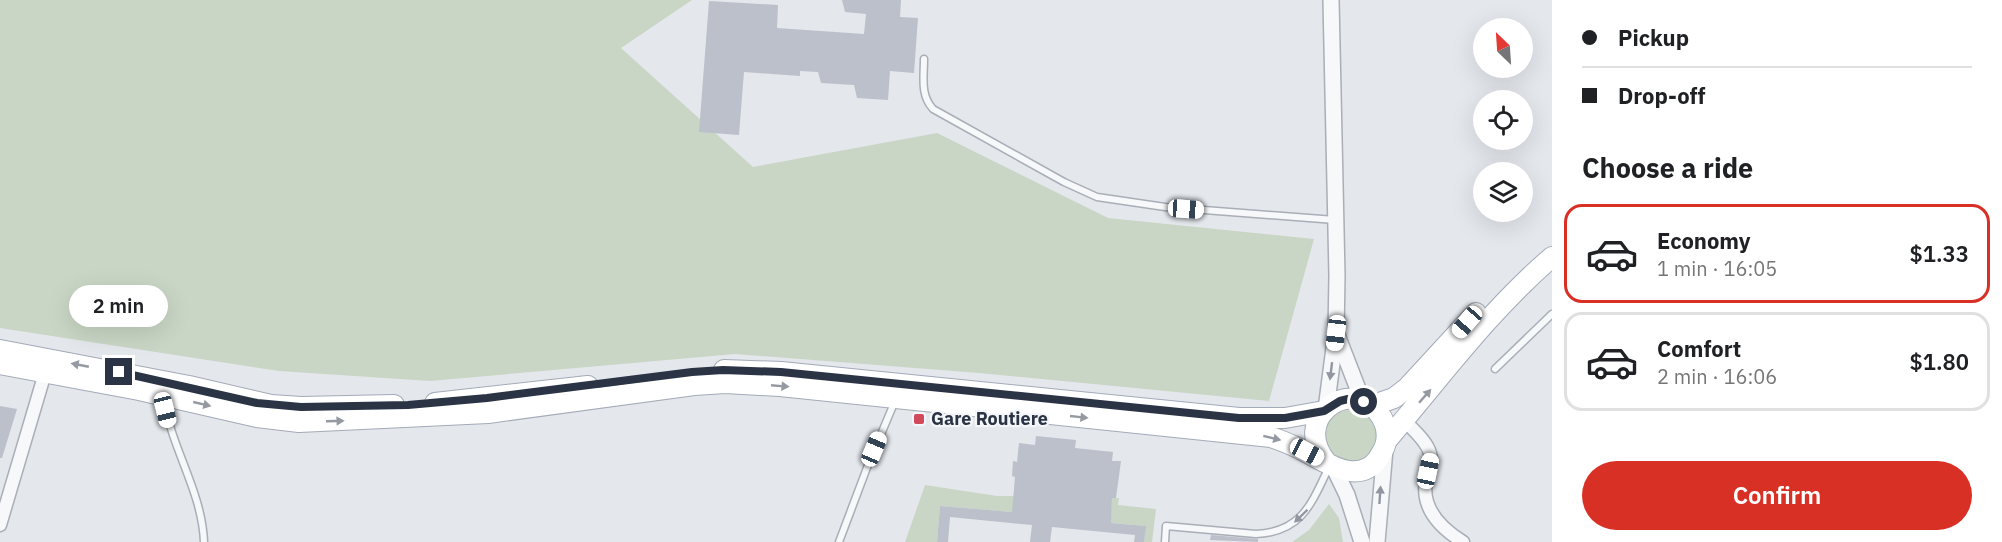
<!DOCTYPE html>
<meta charset="utf-8">
<style>
:root{--surface:#fff;--page:#f6f6f6;--text:#202124;--muted:#757577;--line:#e0e0e0;--accent:#d93025}
body{margin:0;font-family:"IBM Plex Sans",sans-serif;background:var(--page);color:var(--text);height:100vh;display:flex;flex-direction:column;font-size:22px;white-space:nowrap}
*{box-sizing:border-box;margin:0}
p{font-size:20px;color:var(--muted)}
.icon{flex:none;width:33px;height:33px;fill:none;stroke:currentColor;stroke-width:2;stroke-linecap:round;stroke-linejoin:round}
.map{position:relative;flex:1;overflow:hidden}
.drawer{display:flex;flex-direction:column;background:var(--surface);width:450px}
.drawer>*{flex:none}
.hud{display:grid;align-content:center;height:132px;padding:0 30px;background:var(--surface)}
.needle{width:39px;rotate:335deg}
.tools{position:absolute;left:1473px;top:18px;display:grid;gap:12px}
.tools a{display:grid;place-items:center;width:60px;height:60px;border-radius:50%;background:var(--surface);box-shadow:0 6px 24px #0002;font-size:30px}
.end{position:absolute;width:27px;height:27px;margin:-14px;border:8px solid #2b3445;background:#fff;box-shadow:0 0 0 3px #fff}
.from{border-radius:50%}
.bubble{position:absolute;height:42px;border-radius:21px;background:var(--surface);box-shadow:0 6px 24px #0002;font-size:20px;font-weight:600;line-height:42px;text-align:center}
.car{position:absolute;width:18px;height:36px;margin:-18px -9px;border-radius:8px;box-shadow:0 0 4px 2px #0007;background:linear-gradient(#fff 24%,#345 0 40%,#fff 0 76%,#345 0 86%,#fff 0)}
.hud b{display:flex;align-items:center;gap:21px;height:57px;font-size:22px}
.hud b+b{border-top:2px solid var(--line)}
.hud i{width:15px;height:15px;background:var(--text)}
ul{padding:0;list-style:none}
li{display:flex;align-items:center;gap:18px;height:99px;margin:0 12px 9px;padding:0 18px;border:3px solid var(--line);border-radius:18px}
li div{flex:1}
li b{display:block;font-size:22px}
li em{font-style:normal;font-weight:600}
li.selected{border-color:var(--accent)}
li>.icon{width:54px;height:54px;stroke-width:1.5}
h2{padding:0 30px;font-size:27px;line-height:72px}
.cta{display:flex;gap:12px;margin-top:auto;padding:12px 30px}
.cta a{flex:1;height:69px;border-radius:36px;background:var(--accent);color:#fff;font-size:24px;font-weight:600;line-height:69px;text-align:center}
main{display:flex;flex:1;min-height:0}
.map>svg:first-child{display:block}
.green{fill:#c9d6c5}
.building{fill:#bbc0ca}
.lines{fill:none;stroke-linecap:round;stroke-linejoin:round}
.service-casing{stroke:#a9aeb7;stroke-width:9}
.minor-casing{stroke:#a9aeb7;stroke-width:15}
.tertiary-casing{stroke:#a9aeb7;stroke-width:18}
.primary-casing{stroke:#a3abb8;stroke-width:22}
.service{stroke:#f7f8fa;stroke-width:6}
.minor{stroke:#f7f8fa;stroke-width:12}
.tertiary{stroke:#f7f8fa;stroke-width:15}
.primary{stroke:#fff;stroke-width:20}
.oneway{fill:#959aa2}
.oneway2{fill:#9196a0}
.route{stroke:#2b3445;stroke-width:8}
.poi-dot{fill:#d1495b;stroke:#f4f6f9;stroke-width:2}
.labels{text-anchor:middle;stroke-width:4.5;stroke-linejoin:round;paint-order:stroke}
.poi-label{font-size:18px;font-weight:bold;fill:#2b3445;stroke:#f4f6f9;text-anchor:start}
</style>
<main>
<div class="map">
<svg width="1552" height="542" viewBox="0 0 1552 542">
<rect width="100%" height="100%" fill="#e4e7ec"/>
<g class="green">
<polygon points="0,0 692,0 621,48 753,167 937,133 1108,218 1314,239 1269,401 979,373 735,354 430,381 279,371 0,328"/>
<path d="M1353,409C1377,415 1379,429 1376,451L1354,466L1328,456L1323,428L1335,413Z"/>
<polygon points="925,485 997,496 1014,496 1023,513 940,506 937,542 905,542"/>
<polygon points="1112,498 1119,498 1118,505 1156,509 1152,542 1144,542 1145,526 1102,522 1111,516"/>
<polygon points="1329,504 1339,518 1343,542 1292,542 1309,530"/>
</g>
<g class="building">
<polygon points="842,0 901,0 900,17 918,18 914,73 890,71 888,100 857,98 854,85 821,83 818,72 800,71 800,76 744,72 739,135 699,132 709,1 778,5 777,28 864,34 866,14 845,12"/>
<polygon points="0,406 17,409 2,458 0,458"/>
<polygon points="1036,436 1076,440 1075,448 1113,452 1112,461 1121,461 1116,498 1112,498 1111,523 1146,526 1144,542 1134,542 1135,535 1052,527 1050,542 1030,542 1032,525 950,517 948,542 937,542 940,506 1012,512 1015,477 1012,476 1013,461 1017,462 1019,443 1035,445"/>
<polygon points="1211,535 1258,539 1258,542 1210,540"/>
</g>
<g class="lines">
<g class="service-casing">
<g id="service">
<path d="M924,59C924,77 920,95 933,109L1064,182L1097,197L1165,207L1335,220"/>
<polyline points="1495,369 1552,314"/>
<path d="M164,399C171,448 202,491 204,542"/>
<polyline points="839,542 868,465 895,401"/>
<path d="M1165,542L1166,526L1256,534C1301,532 1311,505 1328,469"/>
</g>
</g>
<g class="minor-casing">
<g id="minor">
<path d="M1404,420C1413,430 1426,440 1430,453C1433,462 1428,472 1426,481C1421,509 1442,529 1463,542"/>
<polyline points="0,525 45,373"/>
</g>
</g>
<g class="tertiary-casing">
<g id="tertiary">
<polyline points="1337,335 1363,402"/>
<polyline points="1326,409 1336,333 1337,276 1331,0"/>
<polyline points="1334,468 1347,495 1362,542"/>
<polyline points="1377,542 1385,449"/>
</g>
</g>
<g class="primary-casing">
<g id="primary">
<polyline points="0,350 189,386 271,405 301,407 394,405"/>
<path d="M0,364L139,390L257,417L299,422L488,413L694,385L725,383L780,386L1271,437C1282,441 1293,445 1304,451C1325,462 1358,486 1378,459C1381,453 1385,449 1386,442C1388,432 1385,421 1378,412C1349,376 1290,419 1327,463"/>
<polyline points="724,370 781,372 1239,418 1285,418 1324,411"/>
<polyline points="435,403 588,386"/>
<polyline points="1371,406 1394,398 1407,388 1476,313"/>
<path d="M1387,440C1441,377 1489,311 1552,257"/>
</g>
</g>
<use href="#service" class="service"/>
<use href="#minor" class="minor"/>
<use href="#tertiary" class="tertiary"/>
<use href="#primary" class="primary"/>
</g>
<defs><path id="oneway-solid" d="M-6-.8H1V-3.2L6.5 0L1 3.2V.8H-6Z" transform="scale(1.5)"/></defs>
<g class="oneway">
<use href="#oneway-solid" transform="translate(80 365) rotate(-169)"/>
<use href="#oneway-solid" transform="translate(780 386) rotate(5)"/>
<use href="#oneway-solid" transform="translate(1425 396) rotate(-49)"/>
<use href="#oneway-solid" transform="translate(202 404) rotate(13)"/>
<use href="#oneway-solid" transform="translate(1079 417) rotate(6)"/>
<use href="#oneway-solid" transform="translate(335 421) rotate(-2)"/>
<use href="#oneway-solid" transform="translate(1272 438) rotate(14)"/>
</g>
<g class="oneway2">
<use href="#oneway-solid" transform="translate(1331 371) rotate(97)"/>
<use href="#oneway-solid" transform="translate(1380 495) rotate(-86)"/>
<use href="#oneway-solid" transform="translate(1301 516) rotate(136)"/>
</g>
<g class="lines">
<polyline class="route" points="119,372 257,403 301,407 408,405 487,398 692,372 723,370 781,372 1239,418 1285,418 1324,411 1340,401 1348,399 1364,402"/>
</g>
<rect class="poi-dot" x="913" y="413" width="12" height="12" rx="3"/>
<g class="labels">
<g class="poi-label">
<text x="931" y="425">Gare Routiere</text>
</g>
</g>
</svg>
<div class="tools">
<a><svg class="needle" viewBox="-14 -14 28 28"><path d="M0-13l5 13h-10z" fill="#e53935"/><path d="M0 13l5-13h-10z" fill="#757577"/></svg></a>
<a><svg class="icon" aria-label="locate" viewBox="0 0 24 24"><circle cx="12" cy="12" r="6"/><path d="M12 2v4M12 18v4M2 12h4M18 12h4"/></svg></a>
<a><svg class="icon" aria-label="layers" viewBox="0 0 24 24"><path d="M12 4l9 5-9 5-9-5zM3 14l9 5 9-5"/></svg></a>
</div>
<i class="end from" style="left:1364px;top:402px"></i>
<i class="end" style="left:119px;top:372px"></i>
<div class="bubble" style="left:69px;top:285px;width:99px">2 min</div>
<i class="car" style="left:1186px;top:209px;rotate:94deg"></i>
<i class="car" style="left:1467px;top:322px;rotate:221deg"></i>
<i class="car" style="left:1336px;top:333px;rotate:187deg"></i>
<i class="car" style="left:165px;top:410px;rotate:166deg"></i>
<i class="car" style="left:874px;top:449px;rotate:23deg"></i>
<i class="car" style="left:1307px;top:452px;rotate:118deg"></i>
<i class="car" style="left:1428px;top:471px;rotate:12deg"></i>
</div>
<section class="drawer">
<div class="hud">
<b><i class="from"></i>Pickup</b>
<b><i></i>Drop-off</b>
</div>
<h2>Choose a ride</h2>
<ul>
<li class="selected"><svg class="icon" aria-label="car" viewBox="0 0 24 24"><path d="M5 17H2v-5l4-1 3-4h7l3 4 3 1v5h-3M9 17h6M6 11h13"/><circle cx="7" cy="17" r="2"/><circle cx="17" cy="17" r="2"/></svg><div><b>Economy</b><p>1 min · 16:05</p></div><em>$1.33</em></li>
<li><svg class="icon" aria-label="car" viewBox="0 0 24 24"><path d="M5 17H2v-5l4-1 3-4h7l3 4 3 1v5h-3M9 17h6M6 11h13"/><circle cx="7" cy="17" r="2"/><circle cx="17" cy="17" r="2"/></svg><div><b>Comfort</b><p>2 min · 16:06</p></div><em>$1.80</em></li>
</ul>
<div class="cta"><a>Confirm</a></div>
</section>
</main>
